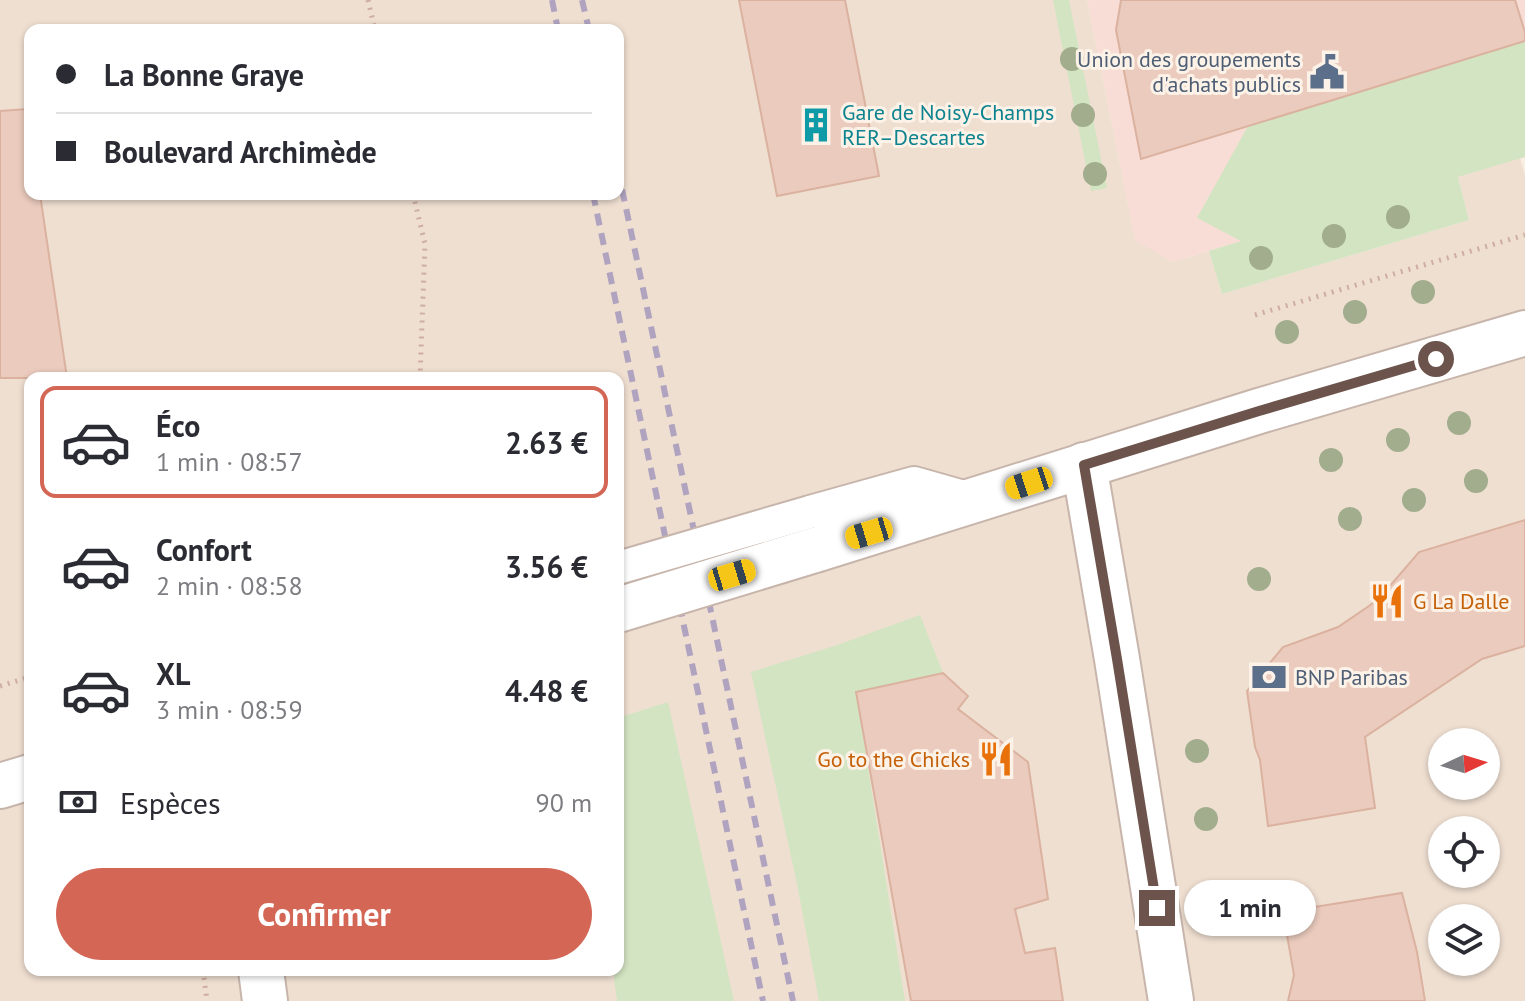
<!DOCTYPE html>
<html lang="fr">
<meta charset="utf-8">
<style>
:root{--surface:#fff;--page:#f7f7f7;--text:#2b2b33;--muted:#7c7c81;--line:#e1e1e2;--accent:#d46655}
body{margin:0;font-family:"PT Sans",sans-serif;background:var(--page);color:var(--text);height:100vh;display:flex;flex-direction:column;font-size:30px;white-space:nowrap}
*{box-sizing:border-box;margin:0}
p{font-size:26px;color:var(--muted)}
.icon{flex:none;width:44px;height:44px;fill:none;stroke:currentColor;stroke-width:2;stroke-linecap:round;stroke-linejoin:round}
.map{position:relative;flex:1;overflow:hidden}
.drawer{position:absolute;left:24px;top:372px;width:600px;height:604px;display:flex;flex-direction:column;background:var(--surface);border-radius:16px;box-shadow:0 2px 6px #0004}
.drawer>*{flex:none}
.top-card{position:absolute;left:24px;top:24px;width:600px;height:176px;border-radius:16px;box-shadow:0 2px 6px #0004;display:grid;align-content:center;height:176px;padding:0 32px;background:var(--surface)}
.needle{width:52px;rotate:86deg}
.buttons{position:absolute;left:1428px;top:728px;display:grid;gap:16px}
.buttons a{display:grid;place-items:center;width:72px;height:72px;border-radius:50%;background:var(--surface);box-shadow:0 2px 6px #0004;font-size:40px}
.end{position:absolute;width:36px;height:36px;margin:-18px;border:10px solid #6c544c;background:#fff;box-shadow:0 0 0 4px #fff}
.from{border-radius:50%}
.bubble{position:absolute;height:56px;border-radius:28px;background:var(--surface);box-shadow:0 2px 6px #0004;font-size:26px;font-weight:800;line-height:56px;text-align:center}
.car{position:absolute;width:24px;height:48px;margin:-24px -12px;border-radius:10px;box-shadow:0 0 6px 2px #0007;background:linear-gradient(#f5c518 24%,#345 0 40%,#f5c518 0 76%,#345 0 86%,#f5c518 0)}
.top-card b{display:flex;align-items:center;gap:28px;height:76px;font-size:30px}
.top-card b+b{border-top:2px solid var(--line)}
.top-card i{width:20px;height:20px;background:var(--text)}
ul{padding:14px 0 0;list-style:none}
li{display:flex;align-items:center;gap:24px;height:112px;margin:0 16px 12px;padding:0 16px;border:4px solid transparent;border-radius:16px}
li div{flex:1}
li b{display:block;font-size:30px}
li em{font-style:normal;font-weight:800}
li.on{border-color:var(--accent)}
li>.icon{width:72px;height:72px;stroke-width:1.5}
.pay{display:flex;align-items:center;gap:20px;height:88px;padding:0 32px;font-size:30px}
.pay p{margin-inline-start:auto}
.primary-button{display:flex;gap:16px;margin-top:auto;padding:16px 32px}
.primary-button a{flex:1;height:92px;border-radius:48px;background:var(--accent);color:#fff;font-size:32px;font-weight:800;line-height:92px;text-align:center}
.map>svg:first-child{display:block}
.residential{fill:#efdfd1;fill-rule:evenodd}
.commercial{fill:#f8ddd6}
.green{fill:#d3e4c2}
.building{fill:#eacbbd;stroke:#dbb19f;stroke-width:2}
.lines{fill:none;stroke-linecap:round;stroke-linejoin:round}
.service-casing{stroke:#c7b5ab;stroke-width:36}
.minor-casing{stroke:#c7b5ab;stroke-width:48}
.path{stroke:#ceaea1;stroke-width:5;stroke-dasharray:2 6;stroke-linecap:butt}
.service{stroke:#fff;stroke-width:32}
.minor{stroke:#fff;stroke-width:44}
.rail{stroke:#b0a3bf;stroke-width:6;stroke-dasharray:12 8;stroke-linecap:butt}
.service-bridge-casing{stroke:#c7b5ab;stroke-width:36;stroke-linecap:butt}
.minor-bridge-casing{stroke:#c7b5ab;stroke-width:48;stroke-linecap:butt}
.service-bridge{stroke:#fff;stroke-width:32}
.minor-bridge{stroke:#fff;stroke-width:44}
.tree{fill:#a1ad8d}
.route{stroke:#6c544c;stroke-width:10}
.labels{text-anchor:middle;stroke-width:6;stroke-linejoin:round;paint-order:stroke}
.service-label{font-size:22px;fill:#4e5e75;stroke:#fcf2e7;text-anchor:end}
.culture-label{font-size:22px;fill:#0d838f;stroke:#fcf2e7;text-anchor:start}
.food-label{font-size:22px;fill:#c56008;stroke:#fcf2e7;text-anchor:start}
</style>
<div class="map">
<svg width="1525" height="1001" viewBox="0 0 1525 1001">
<rect width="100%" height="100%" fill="#f8eee1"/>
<path class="residential" d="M0,0H1087L1135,239L1172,262L1209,251L1222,294L1469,220L1458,177L1520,158L1525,175V1001H0ZM30,30H618V194H30ZM30,378H618V970H30ZM1442,742H1486V786H1442ZM1442,830H1486V874H1442ZM1442,918H1486V962H1442Z"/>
<polygon class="commercial" points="1087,0 1525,0 1525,157 1172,262 1135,240"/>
<g class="green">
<polygon points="1053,0 1069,0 1107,188 1091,191"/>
<polygon points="1525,41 1525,157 1458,177 1469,220 1222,294 1209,251 1241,241 1197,218 1248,126"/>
<polygon points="920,615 943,673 856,692 905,1001 819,1001 797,884 751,672 837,645"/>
<polygon points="668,702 734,1001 617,1001 613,970 618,970 618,718"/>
</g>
<g class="building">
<polygon points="739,0 845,0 879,176 777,196"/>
<polygon points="1121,0 1515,0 1525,32 1525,41 1141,159 1116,30"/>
<polygon points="27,109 30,128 30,194 40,194 67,378 0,378 0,111"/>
<polygon points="1525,520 1525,646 1482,659 1365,737 1375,808 1268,826 1260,760 1255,747 1247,691 1283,647 1338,627 1369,606 1383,594 1419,552"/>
<polygon points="943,673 968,696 958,709 1028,762 1048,899 1015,909 1025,953 1055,948 1063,1001 911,1001 856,692"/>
<polygon points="1402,893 1417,952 1425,1001 1288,1001 1294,975 1283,912"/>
</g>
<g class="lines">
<g class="service-casing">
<polyline id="service" points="810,512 914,483 974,500"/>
</g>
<g class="minor-casing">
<g id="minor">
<polyline points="1084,465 1117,659 1171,1001"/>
<polyline points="818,549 1259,411 1525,333"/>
<polyline points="0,786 30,777"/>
<polyline points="261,970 265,1001"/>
</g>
</g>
<g class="path">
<polyline points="368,0 375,30"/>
<polyline points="413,194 425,244 420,378"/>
<polyline points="1255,315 1525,235"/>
<polyline points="0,686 30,677"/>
<polyline points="203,970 207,1001"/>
</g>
<use href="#service" class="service"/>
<use href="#minor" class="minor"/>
<g class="rail">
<polyline points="552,0 558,30"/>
<polyline points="582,0 589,30"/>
<polyline points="618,170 793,1001"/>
<polyline points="593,194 763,1001"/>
</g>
<g class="service-bridge-casing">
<polyline id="service-bridge" points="618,568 810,512"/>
</g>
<g class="minor-bridge-casing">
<polyline id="minor-bridge" points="618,610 818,549"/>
</g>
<use href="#service-bridge" class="service-bridge"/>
<use href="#minor-bridge" class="minor-bridge"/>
</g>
<g class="tree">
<circle cx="1072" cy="59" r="12"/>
<circle cx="1083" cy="115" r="12"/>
<circle cx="1095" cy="174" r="12"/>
<circle cx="1398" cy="217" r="12"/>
<circle cx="1334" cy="236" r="12"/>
<circle cx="1261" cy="258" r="12"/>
<circle cx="1423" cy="292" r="12"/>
<circle cx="1355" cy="312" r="12"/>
<circle cx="1287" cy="332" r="12"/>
<circle cx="1459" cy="423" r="12"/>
<circle cx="1398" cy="440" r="12"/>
<circle cx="1331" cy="460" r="12"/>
<circle cx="1476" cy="481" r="12"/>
<circle cx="1414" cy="500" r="12"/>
<circle cx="1350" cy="519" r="12"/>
<circle cx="1259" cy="579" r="12"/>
<circle cx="1197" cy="751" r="12"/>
<circle cx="1206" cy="819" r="12"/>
</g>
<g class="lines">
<polyline class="route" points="1157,908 1117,659 1084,465 1259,411 1436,359"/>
</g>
<defs>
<g id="civic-bare" transform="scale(2.76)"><path d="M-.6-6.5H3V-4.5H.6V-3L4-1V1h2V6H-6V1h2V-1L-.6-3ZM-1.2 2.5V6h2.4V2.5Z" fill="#5c6f8a" stroke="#fcf2e7" stroke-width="2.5" paint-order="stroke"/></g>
<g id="building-bare" transform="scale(2.76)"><path d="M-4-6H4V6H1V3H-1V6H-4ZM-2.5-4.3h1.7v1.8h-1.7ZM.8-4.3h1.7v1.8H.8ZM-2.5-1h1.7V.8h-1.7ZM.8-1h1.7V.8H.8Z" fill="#0f9aa8" stroke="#fcf2e7" stroke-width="2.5" paint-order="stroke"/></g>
<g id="restaurant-bare" transform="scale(2.76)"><path d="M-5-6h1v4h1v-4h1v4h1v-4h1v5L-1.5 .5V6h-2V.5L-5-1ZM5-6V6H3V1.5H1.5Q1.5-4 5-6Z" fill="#e8710a" stroke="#fcf2e7" stroke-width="2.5" paint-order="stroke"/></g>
<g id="bank-bare" transform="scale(2.76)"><path d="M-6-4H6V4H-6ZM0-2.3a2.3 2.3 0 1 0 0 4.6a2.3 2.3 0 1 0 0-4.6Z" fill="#5c6f8a" stroke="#fcf2e7" stroke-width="2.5" paint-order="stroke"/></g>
</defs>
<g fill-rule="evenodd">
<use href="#civic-bare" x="1327" y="72"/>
<use href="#building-bare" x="816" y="125"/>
<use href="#restaurant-bare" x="1387" y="601"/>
<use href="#bank-bare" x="1269" y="677"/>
<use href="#restaurant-bare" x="996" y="759"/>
</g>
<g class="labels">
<g class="service-label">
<text x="1301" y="67">Union des groupements<tspan x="1301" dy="25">d'achats publics</tspan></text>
<text x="1295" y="685" text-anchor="start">BNP Paribas</text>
</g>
<g class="culture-label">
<text x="842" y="120">Gare de Noisy-Champs<tspan x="842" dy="25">RER–Descartes</tspan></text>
</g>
<g class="food-label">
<text x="1413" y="609">G La Dalle</text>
<text x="970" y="767" text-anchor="end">Go to the Chicks</text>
</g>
</g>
</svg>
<div class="buttons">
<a><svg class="needle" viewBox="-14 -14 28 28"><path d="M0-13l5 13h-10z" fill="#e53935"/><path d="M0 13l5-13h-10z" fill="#7c7c81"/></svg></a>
<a><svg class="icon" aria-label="locate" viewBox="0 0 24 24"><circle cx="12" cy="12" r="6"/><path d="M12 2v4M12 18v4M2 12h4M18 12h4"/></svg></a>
<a><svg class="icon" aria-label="layers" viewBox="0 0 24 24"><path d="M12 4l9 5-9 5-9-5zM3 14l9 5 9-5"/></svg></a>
</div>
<i class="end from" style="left:1436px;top:359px"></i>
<i class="end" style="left:1157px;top:908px"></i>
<div class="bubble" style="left:1184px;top:880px;width:132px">1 min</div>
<i class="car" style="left:1029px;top:483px;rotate:252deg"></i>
<i class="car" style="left:869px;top:533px;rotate:253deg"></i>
<i class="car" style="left:732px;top:575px;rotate:73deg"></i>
<div class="top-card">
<b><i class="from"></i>La Bonne Graye</b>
<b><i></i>Boulevard Archimède</b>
</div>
<section class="drawer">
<ul>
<li class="on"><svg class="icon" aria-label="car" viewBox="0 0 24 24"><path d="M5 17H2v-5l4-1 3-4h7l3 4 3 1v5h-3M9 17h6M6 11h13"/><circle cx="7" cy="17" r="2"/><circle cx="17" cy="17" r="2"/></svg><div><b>Éco</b><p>1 min · 08:57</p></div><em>2.63 €</em></li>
<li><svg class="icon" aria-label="car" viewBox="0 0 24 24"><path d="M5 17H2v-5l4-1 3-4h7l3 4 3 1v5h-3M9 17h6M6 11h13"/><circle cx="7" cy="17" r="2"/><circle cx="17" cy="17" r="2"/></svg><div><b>Confort</b><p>2 min · 08:58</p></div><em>3.56 €</em></li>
<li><svg class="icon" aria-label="car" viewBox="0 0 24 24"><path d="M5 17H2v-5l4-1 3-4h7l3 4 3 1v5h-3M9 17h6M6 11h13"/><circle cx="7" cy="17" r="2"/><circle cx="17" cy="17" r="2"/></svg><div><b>XL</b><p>3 min · 08:59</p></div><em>4.48 €</em></li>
</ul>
<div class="pay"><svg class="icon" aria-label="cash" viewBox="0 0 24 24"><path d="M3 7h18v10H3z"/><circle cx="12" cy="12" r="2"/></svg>Espèces<p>90 m</p></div>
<div class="primary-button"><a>Confirmer</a></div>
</section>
</div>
